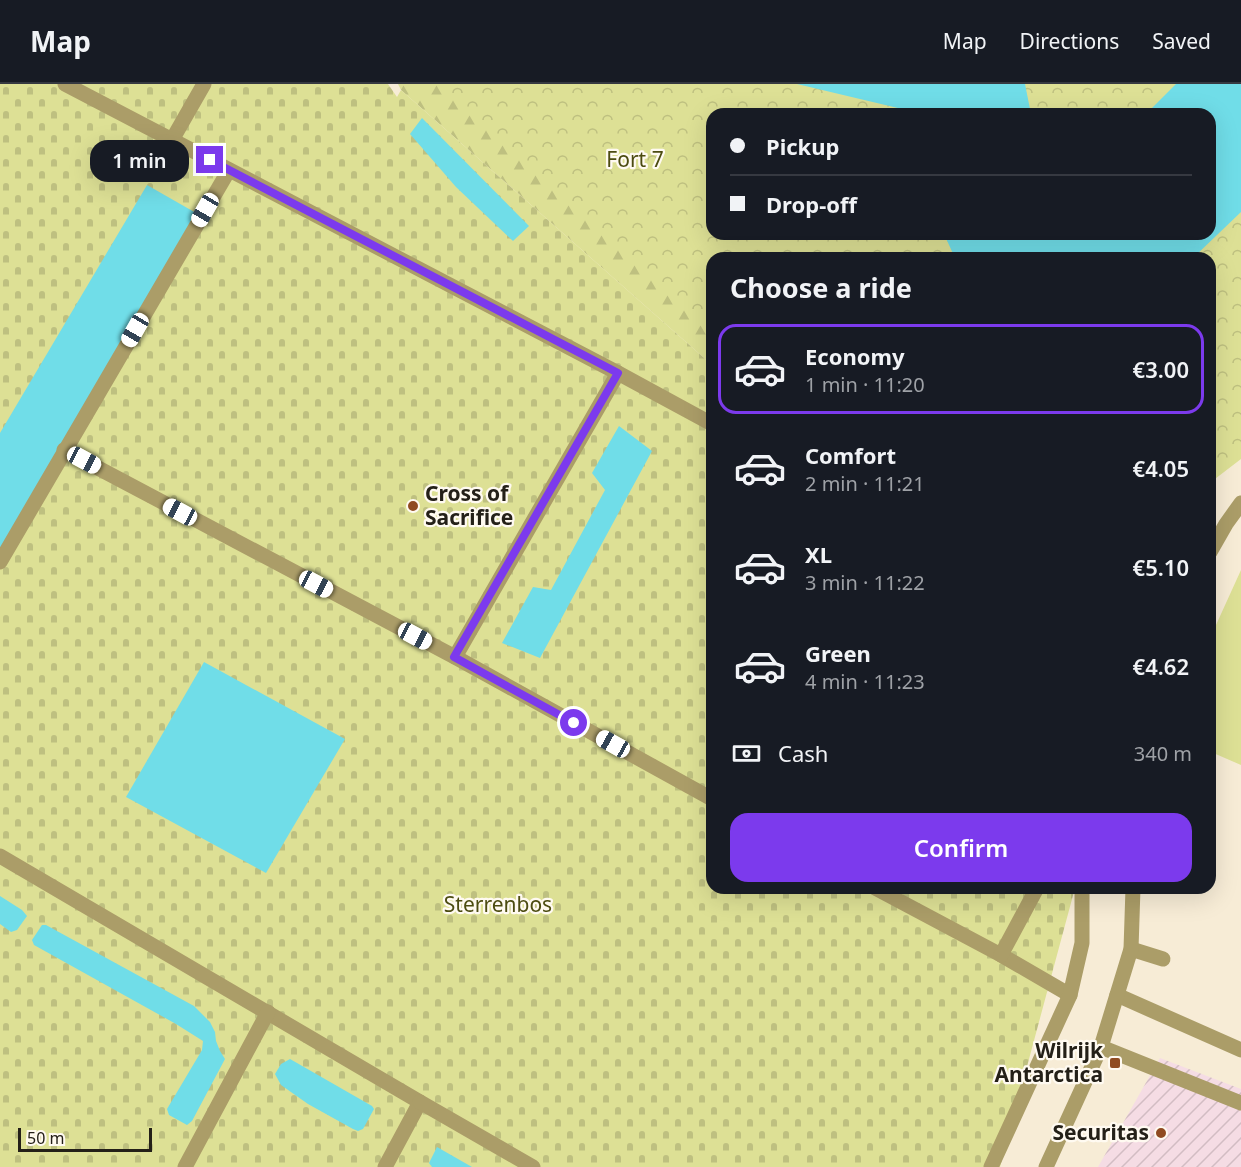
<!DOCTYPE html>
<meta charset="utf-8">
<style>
:root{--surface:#171b24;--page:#20242c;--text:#f1f3f6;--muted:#9ea1a6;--line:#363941;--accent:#7c3aed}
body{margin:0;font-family:"Noto Sans",sans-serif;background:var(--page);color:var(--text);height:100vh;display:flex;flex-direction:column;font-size:22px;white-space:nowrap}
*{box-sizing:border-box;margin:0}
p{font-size:20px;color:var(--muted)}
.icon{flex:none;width:33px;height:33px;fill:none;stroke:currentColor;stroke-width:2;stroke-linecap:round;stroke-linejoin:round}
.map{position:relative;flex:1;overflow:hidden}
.sheet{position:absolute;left:706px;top:168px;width:510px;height:642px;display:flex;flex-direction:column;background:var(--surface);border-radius:18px;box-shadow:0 6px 24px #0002}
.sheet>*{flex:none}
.hud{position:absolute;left:706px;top:24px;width:510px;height:132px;border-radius:18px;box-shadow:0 6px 24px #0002;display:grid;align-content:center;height:132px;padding:0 24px;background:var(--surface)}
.scale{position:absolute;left:18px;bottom:15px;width:134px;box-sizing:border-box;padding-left:6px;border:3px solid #242018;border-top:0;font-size:16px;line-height:21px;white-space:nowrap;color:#242018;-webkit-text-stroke:4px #fffaf1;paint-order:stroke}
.end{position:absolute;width:27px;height:27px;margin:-14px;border:8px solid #7c3aed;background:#fff;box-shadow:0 0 0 3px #fff}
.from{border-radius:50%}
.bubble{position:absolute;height:42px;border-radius:18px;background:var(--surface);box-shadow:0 6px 24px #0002;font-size:20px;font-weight:600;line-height:42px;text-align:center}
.car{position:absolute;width:18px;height:36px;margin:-18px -9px;border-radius:8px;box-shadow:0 0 4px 2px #0007;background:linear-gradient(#fff 24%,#345 0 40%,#fff 0 76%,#345 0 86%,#fff 0)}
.hud b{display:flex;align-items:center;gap:21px;height:57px;font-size:22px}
.hud b+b{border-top:2px solid var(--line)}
.hud i{width:15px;height:15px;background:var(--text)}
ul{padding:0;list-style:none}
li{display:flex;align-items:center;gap:18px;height:90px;margin:0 12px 9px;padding:0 12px;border:3px solid transparent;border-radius:18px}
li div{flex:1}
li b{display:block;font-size:22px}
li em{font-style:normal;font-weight:600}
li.active{border-color:var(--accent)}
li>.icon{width:54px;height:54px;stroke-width:1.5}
h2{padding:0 24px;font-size:27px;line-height:72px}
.pay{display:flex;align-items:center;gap:15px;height:66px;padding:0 24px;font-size:22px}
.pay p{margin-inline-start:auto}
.primary-button{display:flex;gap:12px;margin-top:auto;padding:12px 24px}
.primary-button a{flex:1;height:69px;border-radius:18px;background:var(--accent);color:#fff;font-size:24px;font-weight:600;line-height:69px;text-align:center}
header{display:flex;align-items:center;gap:36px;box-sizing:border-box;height:84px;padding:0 30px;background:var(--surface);border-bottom:2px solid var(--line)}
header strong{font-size:28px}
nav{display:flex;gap:33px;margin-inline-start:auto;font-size:21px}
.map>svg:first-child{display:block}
.industrial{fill:url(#industrial-furrows)}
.forest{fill:url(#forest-firs)}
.cemetery{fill:url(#cemetery-stones)}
.park{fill:url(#park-crowns);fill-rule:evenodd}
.pitch{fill:#dde095}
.water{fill:#70dde8}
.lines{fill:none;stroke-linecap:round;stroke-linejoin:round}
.minor{stroke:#ab9d68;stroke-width:15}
.route{stroke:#7c3aed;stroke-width:8}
.poi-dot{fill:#904b21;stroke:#fffaf1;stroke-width:2}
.labels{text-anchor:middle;stroke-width:4.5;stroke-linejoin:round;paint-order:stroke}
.park-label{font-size:21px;fill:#4c4c11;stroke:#fffaf1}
.poi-label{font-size:21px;font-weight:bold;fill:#242018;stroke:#fffaf1;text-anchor:end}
</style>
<header>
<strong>Map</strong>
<nav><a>Map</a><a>Directions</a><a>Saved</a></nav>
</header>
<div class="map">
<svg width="1241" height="1083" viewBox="0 0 1241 1083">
<defs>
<pattern id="industrial-furrows" width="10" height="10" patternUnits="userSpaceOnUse" patternTransform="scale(1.5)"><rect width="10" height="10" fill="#f5dce4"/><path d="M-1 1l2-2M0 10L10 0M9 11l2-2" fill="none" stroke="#d2bcc3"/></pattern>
<pattern id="forest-firs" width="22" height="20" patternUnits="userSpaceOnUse" patternTransform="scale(1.5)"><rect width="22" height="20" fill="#dde095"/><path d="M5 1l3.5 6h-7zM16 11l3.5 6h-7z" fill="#bec080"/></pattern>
<pattern id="cemetery-stones" width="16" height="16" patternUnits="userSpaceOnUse" patternTransform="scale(1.5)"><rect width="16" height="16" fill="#dde095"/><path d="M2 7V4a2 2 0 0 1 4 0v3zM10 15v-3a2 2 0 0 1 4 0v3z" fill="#bec080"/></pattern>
<pattern id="park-crowns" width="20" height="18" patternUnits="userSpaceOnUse" patternTransform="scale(1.5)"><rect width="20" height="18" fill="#dde095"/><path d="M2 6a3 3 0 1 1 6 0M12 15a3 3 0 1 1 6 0" fill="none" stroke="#bec080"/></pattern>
</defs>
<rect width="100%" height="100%" fill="#f7ecd6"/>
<polygon class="industrial" points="1160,974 1241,1005 1241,1083 1098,1083"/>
<polygon class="forest" points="398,0 797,0 712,30 712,281 401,6"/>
<polygon class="cemetery" points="0,0 388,0 397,13 401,6 712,281 712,804 1075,804 1000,1083 0,1083"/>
<path class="park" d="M444,0H1241V375L1211,398L1210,174H712V249L449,7ZM712,30H1210V150H712Z"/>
<polygon class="pitch" points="1241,486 1241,681 1211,668 1211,552"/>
<g class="water">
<polygon points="797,0 1025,0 1031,30 903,30 902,25"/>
<polygon points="1176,0 1241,0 1241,128 1193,174 955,174 944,150 1210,150 1210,30 1146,30"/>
<polygon points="422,34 529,142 513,157 456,103 410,50"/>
<polygon points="147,101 203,133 0,473 0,349"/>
<polygon points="619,342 652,367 540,574 502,559 533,503 551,506 605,406 592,389"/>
<polygon points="204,578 345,655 266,789 126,713"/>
<polygon points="0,812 22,826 27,832 17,846 11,848 0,840"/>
<polygon points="42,841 46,841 194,922 210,938 215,948 216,957 220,967 225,975 192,1037 187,1041 169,1031 167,1025 202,966 203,957 176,940 34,861 32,856"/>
<polygon points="290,975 372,1022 374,1025 363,1045 358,1047 353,1045 308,1020 281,1001 275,990 281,980"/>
<polygon points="437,1063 472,1083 432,1083 429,1079"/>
</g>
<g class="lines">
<g class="minor">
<polyline points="65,0 618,289 712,340"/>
<polyline points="172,56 204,0"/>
<polyline points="64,366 455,573 712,715"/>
<polyline points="1210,468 1226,440 1241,419"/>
<polyline points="0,478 229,86"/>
<polyline points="455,573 618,289"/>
<polyline points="0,772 420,1018 385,1083"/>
<polyline points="875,804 1001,871 1070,911"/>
<polyline points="1131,865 1163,875"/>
<polyline points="1001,871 1037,804"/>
<polyline points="1117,911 1241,966"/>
<polyline points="1101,963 1241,1019"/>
<polyline points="420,1018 533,1083"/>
<polyline points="185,1083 268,928"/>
<polyline points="991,1083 1070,911 1082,859 1082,804"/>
<polyline points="1046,1083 1101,963 1131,865 1133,804"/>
</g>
</g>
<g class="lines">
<polyline class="route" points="210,76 618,289 454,573 574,639"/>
</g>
<g class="poi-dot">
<circle cx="413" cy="422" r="6"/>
<rect x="1109" y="973" width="12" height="12" rx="3"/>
<circle cx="1161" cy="1049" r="6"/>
</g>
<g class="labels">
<g class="park-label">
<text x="635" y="83">Fort 7</text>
<text x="498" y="828">Sterrenbos</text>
</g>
<g class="poi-label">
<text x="425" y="417" text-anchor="start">Cross of<tspan x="425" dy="24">Sacrifice</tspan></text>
<text x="1103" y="974">Wilrijk<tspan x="1103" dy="24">Antarctica</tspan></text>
<text x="1149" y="1056">Securitas</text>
</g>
</g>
</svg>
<div class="scale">50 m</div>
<i class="end from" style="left:574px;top:639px"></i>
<i class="end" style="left:210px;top:76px"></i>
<div class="bubble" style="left:90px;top:56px;width:99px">1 min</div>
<i class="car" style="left:205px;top:126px;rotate:210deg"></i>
<i class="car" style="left:135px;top:246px;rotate:210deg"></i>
<i class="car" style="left:84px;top:376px;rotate:118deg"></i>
<i class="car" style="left:180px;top:428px;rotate:298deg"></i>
<i class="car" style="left:316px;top:500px;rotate:118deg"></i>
<i class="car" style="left:415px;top:552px;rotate:118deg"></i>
<i class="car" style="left:613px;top:660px;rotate:299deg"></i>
<div class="hud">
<b><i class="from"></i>Pickup</b>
<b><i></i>Drop-off</b>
</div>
<section class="sheet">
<h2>Choose a ride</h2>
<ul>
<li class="active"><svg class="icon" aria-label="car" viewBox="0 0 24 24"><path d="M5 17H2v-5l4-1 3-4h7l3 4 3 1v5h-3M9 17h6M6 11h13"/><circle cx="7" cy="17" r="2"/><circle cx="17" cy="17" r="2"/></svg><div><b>Economy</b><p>1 min · 11:20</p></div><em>€3.00</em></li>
<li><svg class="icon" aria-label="car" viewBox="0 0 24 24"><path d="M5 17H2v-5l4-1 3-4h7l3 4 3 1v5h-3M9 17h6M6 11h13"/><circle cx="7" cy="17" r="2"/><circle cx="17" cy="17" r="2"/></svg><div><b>Comfort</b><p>2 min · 11:21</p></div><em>€4.05</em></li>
<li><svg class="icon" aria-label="car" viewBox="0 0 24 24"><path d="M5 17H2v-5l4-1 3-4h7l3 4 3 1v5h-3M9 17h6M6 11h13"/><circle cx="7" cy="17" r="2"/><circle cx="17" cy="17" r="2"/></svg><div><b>XL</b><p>3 min · 11:22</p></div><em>€5.10</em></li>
<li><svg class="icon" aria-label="car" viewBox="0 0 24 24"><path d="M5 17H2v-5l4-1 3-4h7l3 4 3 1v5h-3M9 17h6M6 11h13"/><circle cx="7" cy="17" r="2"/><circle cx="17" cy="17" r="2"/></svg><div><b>Green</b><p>4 min · 11:23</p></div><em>€4.62</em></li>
</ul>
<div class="pay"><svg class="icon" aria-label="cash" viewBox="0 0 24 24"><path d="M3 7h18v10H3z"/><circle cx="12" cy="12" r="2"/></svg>Cash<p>340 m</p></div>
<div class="primary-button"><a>Confirm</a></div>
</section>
</div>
